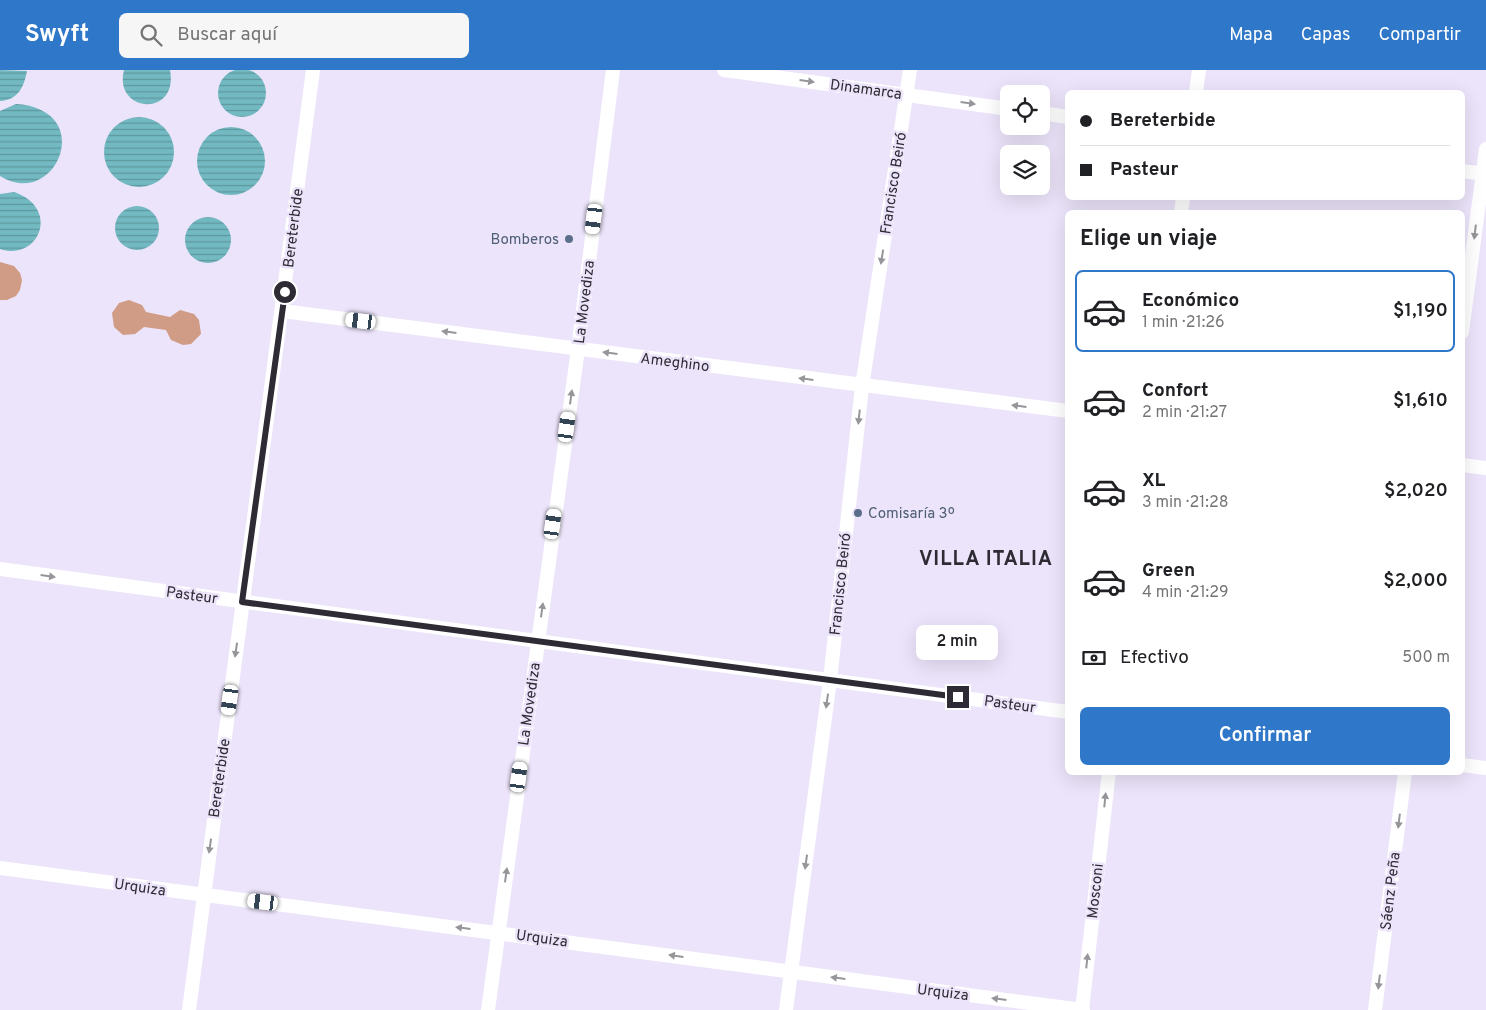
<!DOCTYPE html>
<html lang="es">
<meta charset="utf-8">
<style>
:root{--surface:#fff;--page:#f6f6f6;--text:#202124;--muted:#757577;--line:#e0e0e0;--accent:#2f77c8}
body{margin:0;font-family:Overpass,sans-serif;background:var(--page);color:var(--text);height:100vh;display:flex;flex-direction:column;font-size:19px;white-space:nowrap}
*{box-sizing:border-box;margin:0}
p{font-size:16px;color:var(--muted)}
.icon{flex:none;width:28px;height:28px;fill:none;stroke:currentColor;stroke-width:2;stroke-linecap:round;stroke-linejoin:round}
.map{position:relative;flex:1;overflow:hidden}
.sheet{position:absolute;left:1065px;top:140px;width:400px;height:565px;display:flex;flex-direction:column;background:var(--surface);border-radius:8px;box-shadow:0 5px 20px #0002}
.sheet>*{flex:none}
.guide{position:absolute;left:1065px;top:20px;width:400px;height:110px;border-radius:8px;box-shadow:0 5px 20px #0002;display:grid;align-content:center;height:110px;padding:0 15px;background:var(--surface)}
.controls{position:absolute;left:1000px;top:15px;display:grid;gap:10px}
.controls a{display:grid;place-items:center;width:50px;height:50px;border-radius:8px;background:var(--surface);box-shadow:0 5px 20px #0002;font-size:25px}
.end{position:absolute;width:22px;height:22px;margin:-11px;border:6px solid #2f2b34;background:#fff;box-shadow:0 0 0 2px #fff}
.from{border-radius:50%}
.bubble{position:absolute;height:35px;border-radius:8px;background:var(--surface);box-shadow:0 5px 20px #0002;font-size:16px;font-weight:600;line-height:35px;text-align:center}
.car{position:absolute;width:15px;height:30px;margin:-15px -8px;border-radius:6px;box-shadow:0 0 4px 1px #0007;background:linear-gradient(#fff 24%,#345 0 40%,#fff 0 76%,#345 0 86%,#fff 0)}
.guide b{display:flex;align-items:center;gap:18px;height:48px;font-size:19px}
.guide b+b{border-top:1px solid var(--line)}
.guide i{width:12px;height:12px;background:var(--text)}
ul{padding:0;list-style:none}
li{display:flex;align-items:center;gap:15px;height:82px;margin:0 10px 8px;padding:0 5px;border:2px solid transparent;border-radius:8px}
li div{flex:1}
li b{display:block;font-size:19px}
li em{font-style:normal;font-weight:600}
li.active{border-color:var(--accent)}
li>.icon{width:45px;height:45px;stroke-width:1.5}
h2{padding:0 15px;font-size:22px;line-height:60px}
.pay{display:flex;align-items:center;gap:12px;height:55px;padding:0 15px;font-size:19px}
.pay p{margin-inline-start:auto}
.primary-button{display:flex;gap:10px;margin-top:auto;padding:10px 15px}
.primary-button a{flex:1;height:58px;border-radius:8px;background:var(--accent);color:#fff;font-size:20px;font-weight:600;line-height:58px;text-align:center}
header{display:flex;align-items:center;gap:30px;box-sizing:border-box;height:70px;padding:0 25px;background:var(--accent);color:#fff}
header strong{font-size:24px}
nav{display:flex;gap:28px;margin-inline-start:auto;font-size:18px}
.search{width:350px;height:45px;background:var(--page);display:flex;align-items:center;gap:12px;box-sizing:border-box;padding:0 18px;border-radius:8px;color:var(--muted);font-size:19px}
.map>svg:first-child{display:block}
.water{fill:url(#water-rules)}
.building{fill:#d09c85}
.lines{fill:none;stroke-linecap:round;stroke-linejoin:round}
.minor{stroke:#fff;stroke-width:14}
.oneway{fill:#97959a}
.route{stroke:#2f2b34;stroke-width:6}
.service-dot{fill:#5c6f8a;stroke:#ece4fa;stroke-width:2}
.labels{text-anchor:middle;stroke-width:5;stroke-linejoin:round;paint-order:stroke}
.street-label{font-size:15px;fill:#2f2b34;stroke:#ece4fa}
.service-label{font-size:15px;fill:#4e5e75;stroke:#ece4fa;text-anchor:end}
.district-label{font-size:20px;font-weight:bold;letter-spacing:1px;fill:#2f2b34;stroke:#ece4fa}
</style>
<header>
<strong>Swyft</strong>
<div class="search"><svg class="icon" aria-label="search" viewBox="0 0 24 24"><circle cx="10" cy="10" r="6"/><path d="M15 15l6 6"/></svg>Buscar aquí</div>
<nav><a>Mapa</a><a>Capas</a><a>Compartir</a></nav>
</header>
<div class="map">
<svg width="1486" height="940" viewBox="0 0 1486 940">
<defs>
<pattern id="water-rules" width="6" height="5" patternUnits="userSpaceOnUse" patternTransform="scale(1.25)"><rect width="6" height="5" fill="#73b9c2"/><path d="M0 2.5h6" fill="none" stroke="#5f979e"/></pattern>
</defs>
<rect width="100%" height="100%" fill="#ece4fa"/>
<g class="water">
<circle cx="242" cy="23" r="24"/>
<path d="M0,0L27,1C24,17 18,30 0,31Z"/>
<path d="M124,0H170C179,48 113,43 124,0Z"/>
<path d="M16,34C98,39 56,141 0,106V41Z"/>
<circle cx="139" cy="82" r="35"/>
<circle cx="231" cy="91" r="34"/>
<path d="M14,122C61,138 39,192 0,179V124Z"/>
<circle cx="137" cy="158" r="22"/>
<circle cx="208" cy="170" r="23"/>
</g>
<g class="building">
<polygon points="0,192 14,196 20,203 22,210 20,220 16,226 7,230 0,230"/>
<polygon points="129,230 142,235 146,242 170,247 180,240 194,244 199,250 201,264 191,274 183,275 171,270 166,260 144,257 135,264 123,265 114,257 112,243 119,233"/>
</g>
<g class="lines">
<g class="minor">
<polyline points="724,0 1009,39"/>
<polyline points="1196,22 1199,0"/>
<polyline points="1041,43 1068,47"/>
<polyline points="1462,101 1486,104"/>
<polyline points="1181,142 1183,128"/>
<polyline points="282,241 1068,341"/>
<polyline points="1462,262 1486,79"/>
<polyline points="1462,395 1486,398"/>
<polyline points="0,499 1068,642"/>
<polyline points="1462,695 1486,698"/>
<polyline points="0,798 1083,940"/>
<polyline points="189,940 313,0"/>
<polyline points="488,940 578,279 613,0"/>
<polyline points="786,940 830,610 862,317 910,0"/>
<polyline points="1082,940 1109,702"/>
<polyline points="1375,940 1405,702"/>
</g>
</g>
<defs><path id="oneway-solid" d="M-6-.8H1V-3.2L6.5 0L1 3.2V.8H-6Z" transform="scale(1.25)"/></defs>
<g class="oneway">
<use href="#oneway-solid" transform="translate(807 11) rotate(8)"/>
<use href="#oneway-solid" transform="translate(968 33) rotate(8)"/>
<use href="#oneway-solid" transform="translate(1475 162) rotate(97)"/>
<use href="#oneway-solid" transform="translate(882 187) rotate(99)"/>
<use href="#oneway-solid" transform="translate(449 262) rotate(-173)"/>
<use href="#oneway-solid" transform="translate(610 283) rotate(-173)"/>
<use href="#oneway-solid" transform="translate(806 309) rotate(-173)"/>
<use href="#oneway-solid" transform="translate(571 327) rotate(-82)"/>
<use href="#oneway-solid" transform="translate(1019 336) rotate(-173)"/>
<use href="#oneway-solid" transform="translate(859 347) rotate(96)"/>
<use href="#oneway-solid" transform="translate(48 506) rotate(8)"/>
<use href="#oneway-solid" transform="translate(542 540) rotate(-82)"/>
<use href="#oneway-solid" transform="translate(236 580) rotate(98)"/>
<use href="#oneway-solid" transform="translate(827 631) rotate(98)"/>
<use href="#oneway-solid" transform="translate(1105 730) rotate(-84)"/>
<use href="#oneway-solid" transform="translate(1399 751) rotate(97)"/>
<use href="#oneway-solid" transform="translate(210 776) rotate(98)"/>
<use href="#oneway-solid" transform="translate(806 792) rotate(98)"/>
<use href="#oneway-solid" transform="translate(506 805) rotate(-82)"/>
<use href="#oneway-solid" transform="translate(463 858) rotate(-173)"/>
<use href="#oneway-solid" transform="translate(676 886) rotate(-172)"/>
<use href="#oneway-solid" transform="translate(1087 891) rotate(-84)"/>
<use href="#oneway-solid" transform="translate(838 908) rotate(-173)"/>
<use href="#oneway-solid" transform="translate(1379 912) rotate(97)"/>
<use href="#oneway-solid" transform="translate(999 929) rotate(-173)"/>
</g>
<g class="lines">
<polyline class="route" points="285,222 242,532 958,627"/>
</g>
<g class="service-dot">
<circle cx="569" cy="169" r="5"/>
<circle cx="858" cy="443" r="5"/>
</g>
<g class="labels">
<g class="street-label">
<text transform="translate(866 19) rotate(8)" y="5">Dinamarca</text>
<text transform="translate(893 113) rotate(-81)" y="5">Francisco Beiró</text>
<text transform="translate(293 158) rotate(-83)" y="5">Bereterbide</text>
<text transform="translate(584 232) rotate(-83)" y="5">La Movediza</text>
<text transform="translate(675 292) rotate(7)" y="5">Ameghino</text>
<text transform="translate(840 514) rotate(-84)" y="5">Francisco Beiró</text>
<text transform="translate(192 525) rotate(8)" y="5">Pasteur</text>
<text transform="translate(529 634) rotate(-82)" y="5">La Movediza</text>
<text transform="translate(1010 634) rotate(8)" y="5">Pasteur</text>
<text transform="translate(219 708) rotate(-82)" y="5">Bereterbide</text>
<text transform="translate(140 817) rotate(8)" y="5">Urquiza</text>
<text transform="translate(1095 821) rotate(-84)" y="5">Mosconi</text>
<text transform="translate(1390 821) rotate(-83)" y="5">Sáenz Peña</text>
<text transform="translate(542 868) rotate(8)" y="5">Urquiza</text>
<text transform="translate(943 922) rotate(7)" y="5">Urquiza</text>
</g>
<g class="service-label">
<text x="559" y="174">Bomberos</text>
<text x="868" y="448" text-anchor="start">Comisaría 3º</text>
</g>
<g class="district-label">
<text x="986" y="495">VILLA ITALIA</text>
</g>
</g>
</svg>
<div class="controls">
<a><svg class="icon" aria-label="locate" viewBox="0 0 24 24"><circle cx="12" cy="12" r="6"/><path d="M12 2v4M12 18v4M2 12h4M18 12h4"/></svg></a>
<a><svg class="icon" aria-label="layers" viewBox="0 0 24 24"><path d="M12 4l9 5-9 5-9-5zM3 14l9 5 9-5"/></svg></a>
</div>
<i class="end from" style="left:285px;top:222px"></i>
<i class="end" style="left:958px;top:627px"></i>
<div class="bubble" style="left:916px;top:555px;width:82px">2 min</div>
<i class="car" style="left:594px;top:149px;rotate:187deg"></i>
<i class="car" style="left:361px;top:251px;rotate:277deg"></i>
<i class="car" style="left:567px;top:357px;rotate:8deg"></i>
<i class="car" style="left:553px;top:454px;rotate:8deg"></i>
<i class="car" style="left:230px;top:630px;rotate:188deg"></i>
<i class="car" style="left:519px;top:707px;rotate:8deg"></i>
<i class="car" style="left:263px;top:832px;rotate:277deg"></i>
<div class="guide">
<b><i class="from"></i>Bereterbide</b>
<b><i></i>Pasteur</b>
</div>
<section class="sheet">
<h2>Elige un viaje</h2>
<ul>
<li class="active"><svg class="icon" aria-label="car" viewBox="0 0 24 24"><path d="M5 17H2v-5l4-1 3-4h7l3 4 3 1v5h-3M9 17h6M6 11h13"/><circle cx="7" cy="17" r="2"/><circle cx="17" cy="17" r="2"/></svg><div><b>Económico</b><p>1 min · 21:26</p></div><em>$1,190</em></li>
<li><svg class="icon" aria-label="car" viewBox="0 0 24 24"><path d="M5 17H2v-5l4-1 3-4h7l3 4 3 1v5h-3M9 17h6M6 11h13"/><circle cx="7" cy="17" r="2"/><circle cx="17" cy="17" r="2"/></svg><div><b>Confort</b><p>2 min · 21:27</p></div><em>$1,610</em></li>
<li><svg class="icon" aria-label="car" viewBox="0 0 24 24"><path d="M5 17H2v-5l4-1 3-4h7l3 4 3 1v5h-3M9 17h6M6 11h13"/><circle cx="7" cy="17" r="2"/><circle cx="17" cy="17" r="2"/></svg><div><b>XL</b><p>3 min · 21:28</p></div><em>$2,020</em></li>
<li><svg class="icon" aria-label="car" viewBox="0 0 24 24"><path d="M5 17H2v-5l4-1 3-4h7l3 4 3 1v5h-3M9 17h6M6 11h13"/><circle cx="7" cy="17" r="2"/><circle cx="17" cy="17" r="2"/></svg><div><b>Green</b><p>4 min · 21:29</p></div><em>$2,000</em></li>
</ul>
<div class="pay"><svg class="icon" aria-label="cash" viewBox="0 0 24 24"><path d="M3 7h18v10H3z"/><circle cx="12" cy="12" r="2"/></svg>Efectivo<p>500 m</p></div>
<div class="primary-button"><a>Confirmar</a></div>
</section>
</div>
